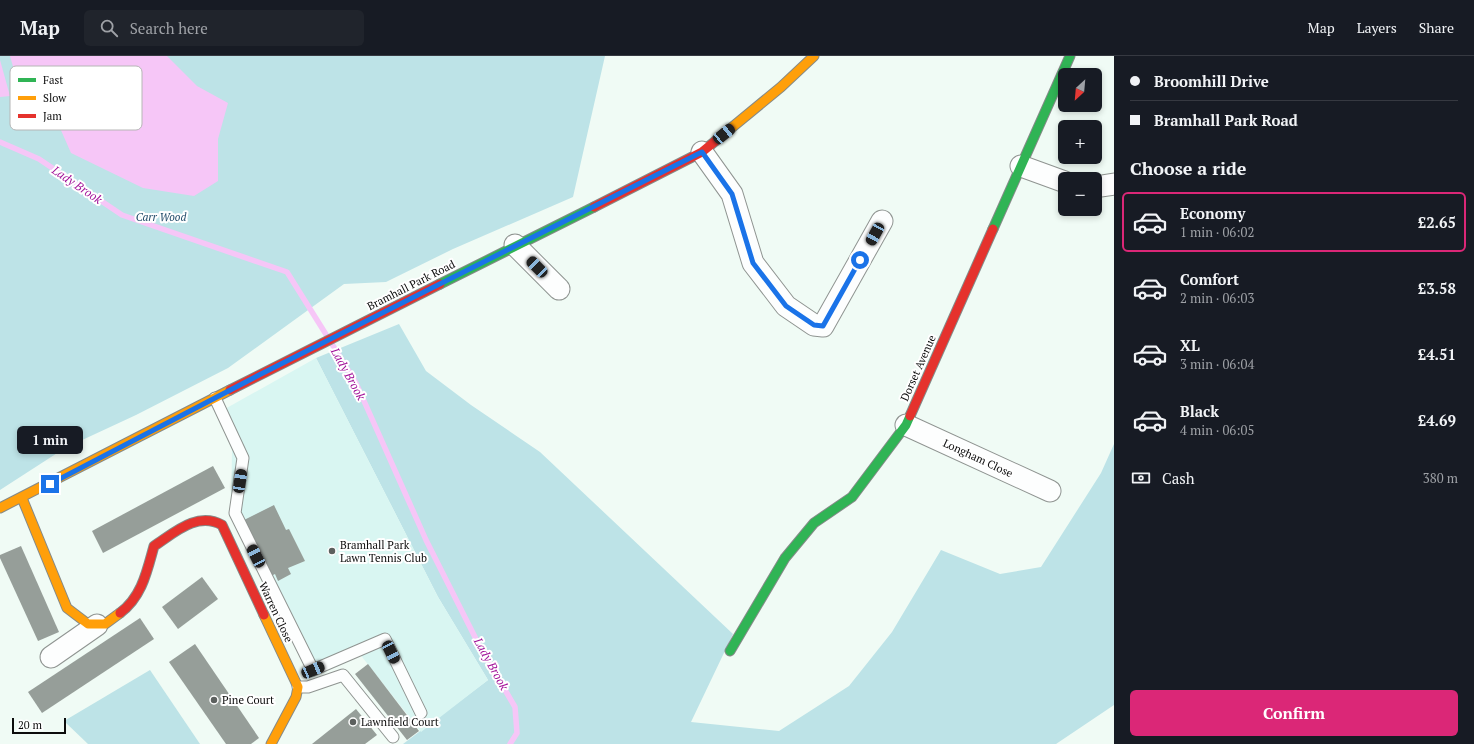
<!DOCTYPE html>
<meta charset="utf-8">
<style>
:root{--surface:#171b24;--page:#20242c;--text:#f1f3f6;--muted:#9ea1a6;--line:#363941;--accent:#db2777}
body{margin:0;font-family:"PT Serif",serif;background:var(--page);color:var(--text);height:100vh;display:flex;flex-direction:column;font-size:15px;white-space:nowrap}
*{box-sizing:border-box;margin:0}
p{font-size:13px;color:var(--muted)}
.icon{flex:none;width:22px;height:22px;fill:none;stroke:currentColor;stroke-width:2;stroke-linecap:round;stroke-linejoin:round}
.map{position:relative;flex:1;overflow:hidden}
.side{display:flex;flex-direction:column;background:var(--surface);width:360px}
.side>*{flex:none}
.banner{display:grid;align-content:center;height:88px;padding:0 16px;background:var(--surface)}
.needle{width:26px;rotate:206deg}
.controls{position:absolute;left:1058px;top:12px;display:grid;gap:8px}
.controls a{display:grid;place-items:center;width:44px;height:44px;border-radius:6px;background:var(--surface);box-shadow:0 2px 6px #0003;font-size:20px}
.scale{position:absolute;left:12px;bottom:10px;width:54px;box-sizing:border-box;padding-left:4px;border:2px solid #0c0c0c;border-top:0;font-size:11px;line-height:14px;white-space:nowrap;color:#0c0c0c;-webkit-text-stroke:3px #fff;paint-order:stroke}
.end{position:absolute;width:18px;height:18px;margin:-9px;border:5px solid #1a73e8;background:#fff;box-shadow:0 0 0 2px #fff}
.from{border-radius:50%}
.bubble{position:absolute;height:28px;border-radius:6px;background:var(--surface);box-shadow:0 2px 6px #0003;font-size:13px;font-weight:600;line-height:28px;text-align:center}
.car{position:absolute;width:12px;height:24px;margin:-12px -6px;border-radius:5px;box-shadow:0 0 3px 1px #0007;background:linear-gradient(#222 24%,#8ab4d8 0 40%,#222 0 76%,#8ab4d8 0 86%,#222 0)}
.banner b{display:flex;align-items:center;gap:14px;height:38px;font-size:15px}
.banner b+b{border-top:1px solid var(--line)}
.banner i{width:10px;height:10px;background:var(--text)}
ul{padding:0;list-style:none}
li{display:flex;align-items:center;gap:12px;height:60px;margin:0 8px 6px;padding:0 8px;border:2px solid transparent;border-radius:6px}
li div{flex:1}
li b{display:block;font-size:15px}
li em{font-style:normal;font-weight:600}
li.selected{border-color:var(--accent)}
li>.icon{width:36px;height:36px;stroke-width:1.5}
h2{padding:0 16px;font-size:18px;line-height:48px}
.pay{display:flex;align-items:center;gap:10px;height:44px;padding:0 16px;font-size:15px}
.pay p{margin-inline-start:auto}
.action{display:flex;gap:8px;margin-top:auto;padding:8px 16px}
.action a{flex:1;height:46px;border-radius:6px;background:var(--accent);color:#fff;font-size:16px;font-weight:600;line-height:46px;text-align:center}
header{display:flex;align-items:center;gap:24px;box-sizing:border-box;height:56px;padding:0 20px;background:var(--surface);border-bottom:1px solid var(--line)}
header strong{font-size:19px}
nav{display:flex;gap:22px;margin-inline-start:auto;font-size:14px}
.search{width:280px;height:36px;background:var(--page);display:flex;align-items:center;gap:10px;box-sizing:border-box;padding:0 14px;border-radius:6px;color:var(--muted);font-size:15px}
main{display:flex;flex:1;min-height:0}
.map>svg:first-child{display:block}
.forest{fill:#bde3e7}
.pitch{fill:#d9f6f2}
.water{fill:#f6c6f7}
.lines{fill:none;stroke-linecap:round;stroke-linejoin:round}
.stream{stroke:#f6c6f7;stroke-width:5.5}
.building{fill:#969e99}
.lane-casing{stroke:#8f9491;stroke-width:13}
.street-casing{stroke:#8f9491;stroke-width:23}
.fast-casing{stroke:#858a88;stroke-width:11}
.slow-casing{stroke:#858a88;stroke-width:11}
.jam-casing{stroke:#858a88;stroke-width:11}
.lane{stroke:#fdfefe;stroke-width:11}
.street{stroke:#fdfefe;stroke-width:21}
.fast{stroke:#30b455;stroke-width:9}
.slow{stroke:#ff9f0a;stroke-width:9}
.jam{stroke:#e5322d;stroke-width:9}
.route{stroke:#1a73e8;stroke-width:5}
.poi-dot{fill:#5c605e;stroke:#fff;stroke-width:1.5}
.labels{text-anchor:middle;stroke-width:4;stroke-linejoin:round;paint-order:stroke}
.park-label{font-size:11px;font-style:italic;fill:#1b4766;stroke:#fff}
.street-label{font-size:11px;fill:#0c0c0c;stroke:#fff}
.poi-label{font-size:11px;fill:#0c0c0c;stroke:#fff;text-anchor:start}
.water-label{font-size:12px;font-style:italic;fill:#a21299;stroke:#fff}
.key{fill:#fff;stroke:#b6b6b6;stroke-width:1}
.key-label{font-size:11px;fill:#0c0c0c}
</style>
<header>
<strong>Map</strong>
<div class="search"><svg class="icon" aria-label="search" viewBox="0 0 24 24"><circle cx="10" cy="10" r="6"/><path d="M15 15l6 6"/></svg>Search here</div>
<nav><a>Map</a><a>Layers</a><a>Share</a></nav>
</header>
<main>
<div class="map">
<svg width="1114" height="688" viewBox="0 0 1114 688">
<rect width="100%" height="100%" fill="#f0fbf5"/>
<g class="forest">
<polygon points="0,0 605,0 573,141 453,193 386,226 344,228 228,312 136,359 65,392 0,434"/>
<polygon points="399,268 426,315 471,349 540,396 733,578 691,666 779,675 849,630 892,576 941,494 1000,518 1041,511 1101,417 1114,388 1114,649 1056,688 403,688 488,624 438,541 316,302"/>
<polygon points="150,614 200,688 88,688 64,665"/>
</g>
<polygon class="pitch" points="316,302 438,541 488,624 421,676 359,597 311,622 231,455 232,394 228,382 216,358"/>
<g class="water">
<polygon points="10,0 167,0 197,30 228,47 218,83 218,125 194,140 143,132 71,97 60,72 67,54 97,69 63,31 14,14"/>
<polygon points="0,4 10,40 0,41"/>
</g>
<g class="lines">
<g class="stream">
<polyline points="0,86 39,103 122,159 287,216 327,280"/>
<polyline points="332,288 356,327 426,484 481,593 515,651 517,677 510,688"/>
</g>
</g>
<g class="building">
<polygon points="213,410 225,432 103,497 92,475"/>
<polygon points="274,449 286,474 289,473 305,505 288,512 291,518 278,525 275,518 271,520 244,464"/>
<polygon points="21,490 59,576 38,585 0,502 0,499"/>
<polygon points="202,521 218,543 178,573 162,551"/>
<polygon points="140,562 154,583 42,657 28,636"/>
<polygon points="195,588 259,682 251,688 226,688 169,606"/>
<polygon points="368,608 419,675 407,684 355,618"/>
<polygon points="356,653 377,679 365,688 312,688"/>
</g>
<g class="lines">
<g class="lane-casing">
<g id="lane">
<polyline points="215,342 243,402 235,457 313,614 385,583 421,657"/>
<polyline points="298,631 308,631 343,619 393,681"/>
</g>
</g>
<g class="street-casing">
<g id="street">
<polyline points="702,96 732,138 753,207 786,250 814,269 823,270 882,165"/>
<polyline points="1021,110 1065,126"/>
<polyline points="1095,131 1114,128"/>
<polyline points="515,189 559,233"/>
<polyline points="906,369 1050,435"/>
<polyline points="51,601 97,569"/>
</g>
</g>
<g class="fast-casing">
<g id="fast">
<polyline points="993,173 1070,0"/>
<polyline points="440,228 594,151"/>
<polyline points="730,595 785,502 814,467 852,441 906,369 910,360"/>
</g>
</g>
<g class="slow-casing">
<g id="slow">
<polyline points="730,73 781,31 814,0"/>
<polyline points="22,442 67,552 88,568 105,568 120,557"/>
<polyline points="0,452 230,334"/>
<polyline points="264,559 298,631 296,641 271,688"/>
</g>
</g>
<g class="jam-casing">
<g id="jam">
<polyline points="594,151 702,96 730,73"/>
<polyline points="230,334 440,228"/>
<polyline points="910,360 993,173"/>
<path d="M120,557C142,541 147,515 154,490C174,477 197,455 222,469L264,559"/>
</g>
</g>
<use href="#lane" class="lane"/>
<use href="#street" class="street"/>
<use href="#fast" class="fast"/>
<use href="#slow" class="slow"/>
<use href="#jam" class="jam"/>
</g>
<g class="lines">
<polyline class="route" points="50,428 259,319 702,96 732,138 753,207 786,250 814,269 823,270 860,204"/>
</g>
<g class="poi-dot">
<circle cx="332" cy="495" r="4"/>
<circle cx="214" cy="644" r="4"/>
<circle cx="353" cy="666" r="4"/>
</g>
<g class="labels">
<g class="park-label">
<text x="161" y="165">Carr Wood</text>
</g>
<g class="street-label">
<text transform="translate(411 229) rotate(-27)" y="4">Bramhall Park Road</text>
<text transform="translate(918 312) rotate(-66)" y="4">Dorset Avenue</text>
<text transform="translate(978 402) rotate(25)" y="4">Longham Close</text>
<text transform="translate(276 556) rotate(65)" y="4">Warren Close</text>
</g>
<g class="poi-label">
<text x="340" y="493">Bramhall Park<tspan x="340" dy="13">Lawn Tennis Club</tspan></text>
<text x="222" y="648">Pine Court</text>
<text x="361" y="670">Lawnfield Court</text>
</g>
<g class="water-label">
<text transform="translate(77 129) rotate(34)" y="4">Lady Brook</text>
<text transform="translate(348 318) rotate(61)" y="4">Lady Brook</text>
<text transform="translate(491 608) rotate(61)" y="4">Lady Brook</text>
</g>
</g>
<rect x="10" y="10" width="132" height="64" rx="6" class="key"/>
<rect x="18" y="22" width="18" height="4" fill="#30b455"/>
<rect x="18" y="40" width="18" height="4" fill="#ff9f0a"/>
<rect x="18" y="58" width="18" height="4" fill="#e5322d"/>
<g class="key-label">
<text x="43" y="28">Fast</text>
<text x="43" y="46">Slow</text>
<text x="43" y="64">Jam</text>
</g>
</svg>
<div class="controls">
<a><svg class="needle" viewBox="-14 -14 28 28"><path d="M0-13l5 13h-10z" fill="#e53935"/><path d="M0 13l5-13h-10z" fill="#9ea1a6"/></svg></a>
<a>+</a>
<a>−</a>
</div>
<div class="scale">20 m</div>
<i class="end from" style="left:860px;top:204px"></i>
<i class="end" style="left:50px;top:428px"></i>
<div class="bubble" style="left:17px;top:370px;width:66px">1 min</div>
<i class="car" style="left:724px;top:78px;rotate:51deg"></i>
<i class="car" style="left:875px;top:178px;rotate:209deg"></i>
<i class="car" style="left:537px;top:211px;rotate:315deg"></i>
<i class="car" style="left:240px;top:425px;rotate:9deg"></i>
<i class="car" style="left:256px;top:500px;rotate:333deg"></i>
<i class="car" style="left:391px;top:596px;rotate:154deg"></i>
<i class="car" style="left:313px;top:614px;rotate:67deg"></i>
</div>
<section class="side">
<div class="banner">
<b><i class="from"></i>Broomhill Drive</b>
<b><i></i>Bramhall Park Road</b>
</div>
<h2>Choose a ride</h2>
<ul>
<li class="selected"><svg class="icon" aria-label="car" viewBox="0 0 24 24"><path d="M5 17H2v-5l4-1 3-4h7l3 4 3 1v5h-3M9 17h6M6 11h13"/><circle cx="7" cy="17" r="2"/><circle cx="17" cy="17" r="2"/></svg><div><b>Economy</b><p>1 min · 06:02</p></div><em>£2.65</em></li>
<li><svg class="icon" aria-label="car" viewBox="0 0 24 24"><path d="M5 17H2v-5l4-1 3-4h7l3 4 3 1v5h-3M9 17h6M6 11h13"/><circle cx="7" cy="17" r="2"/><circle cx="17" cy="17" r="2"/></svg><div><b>Comfort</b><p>2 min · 06:03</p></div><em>£3.58</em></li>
<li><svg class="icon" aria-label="car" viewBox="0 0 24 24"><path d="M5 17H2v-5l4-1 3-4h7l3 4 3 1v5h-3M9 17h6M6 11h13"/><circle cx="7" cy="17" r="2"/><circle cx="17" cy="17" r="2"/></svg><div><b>XL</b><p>3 min · 06:04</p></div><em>£4.51</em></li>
<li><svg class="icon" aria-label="car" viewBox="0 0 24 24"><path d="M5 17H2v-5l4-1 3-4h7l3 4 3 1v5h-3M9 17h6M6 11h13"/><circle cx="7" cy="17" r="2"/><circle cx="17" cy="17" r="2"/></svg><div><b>Black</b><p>4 min · 06:05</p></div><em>£4.69</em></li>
</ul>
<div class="pay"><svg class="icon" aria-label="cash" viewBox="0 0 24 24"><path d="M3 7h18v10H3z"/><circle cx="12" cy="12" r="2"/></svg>Cash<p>380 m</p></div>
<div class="action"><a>Confirm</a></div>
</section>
</main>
